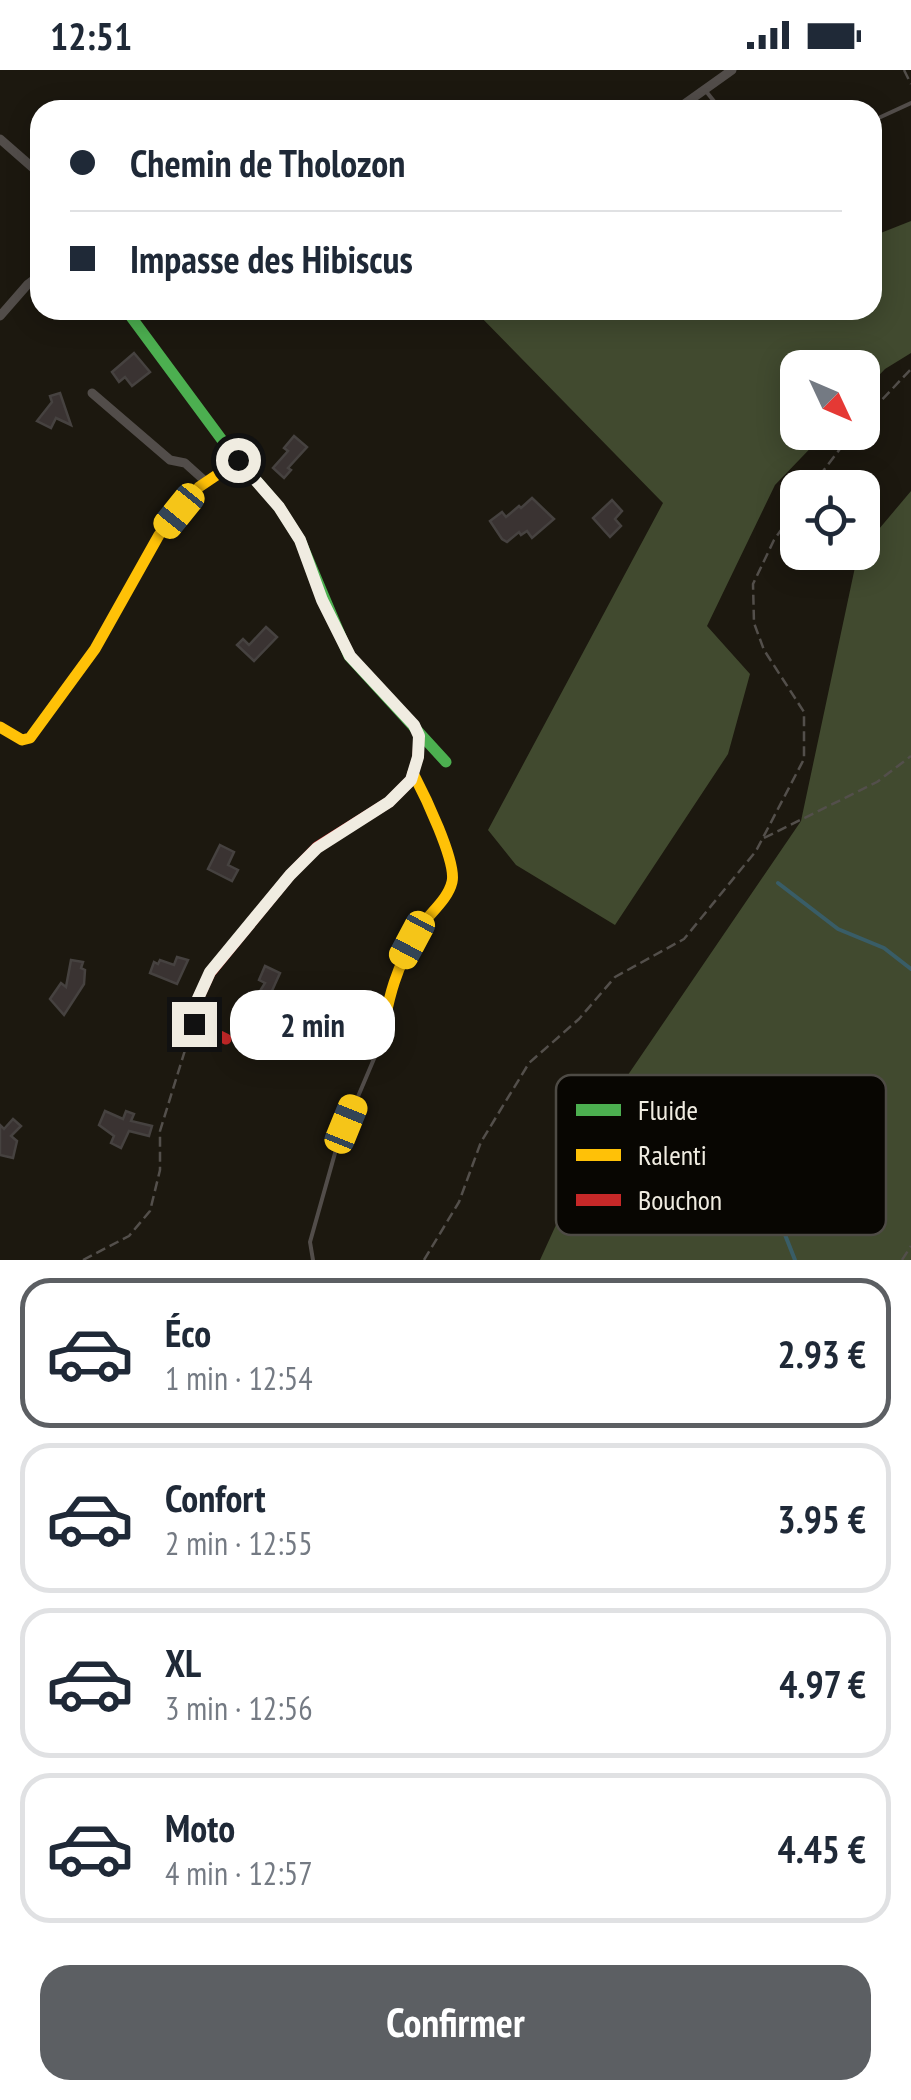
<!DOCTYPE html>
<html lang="fr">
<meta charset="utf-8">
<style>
:root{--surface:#fff;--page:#f2f2f3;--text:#1f2937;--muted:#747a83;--line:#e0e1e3;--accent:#5c5f63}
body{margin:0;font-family:"PT Sans Narrow",sans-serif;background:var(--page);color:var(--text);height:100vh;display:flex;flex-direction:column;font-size:38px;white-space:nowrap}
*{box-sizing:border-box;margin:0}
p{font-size:32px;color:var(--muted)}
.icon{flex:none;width:55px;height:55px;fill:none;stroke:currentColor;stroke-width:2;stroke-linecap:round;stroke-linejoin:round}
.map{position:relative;height:1190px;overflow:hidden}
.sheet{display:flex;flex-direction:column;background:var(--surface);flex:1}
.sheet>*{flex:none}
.top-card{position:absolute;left:30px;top:30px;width:852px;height:220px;border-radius:30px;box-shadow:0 5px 25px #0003;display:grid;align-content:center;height:220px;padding:0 40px;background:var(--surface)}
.needle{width:65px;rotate:134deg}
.tools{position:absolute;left:780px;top:280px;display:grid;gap:20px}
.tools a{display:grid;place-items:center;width:100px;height:100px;border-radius:20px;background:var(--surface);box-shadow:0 5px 25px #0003;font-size:50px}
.end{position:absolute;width:45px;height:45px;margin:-22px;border:12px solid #f0ece1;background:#111;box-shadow:0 0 0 5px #111}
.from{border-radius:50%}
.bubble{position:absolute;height:70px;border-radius:30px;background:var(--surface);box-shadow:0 5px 25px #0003;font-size:32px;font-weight:700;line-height:70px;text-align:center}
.car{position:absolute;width:30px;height:60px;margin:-30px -15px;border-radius:12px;box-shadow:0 0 8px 2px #0007;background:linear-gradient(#f5c518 24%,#345 0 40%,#f5c518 0 76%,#345 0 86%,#f5c518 0)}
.top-card b{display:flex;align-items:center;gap:35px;height:95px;font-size:38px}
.top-card b+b{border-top:2px solid var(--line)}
.top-card i{width:25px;height:25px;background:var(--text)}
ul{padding:18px 0 0;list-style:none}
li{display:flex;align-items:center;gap:30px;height:150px;margin:0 20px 15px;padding:0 20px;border:5px solid var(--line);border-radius:30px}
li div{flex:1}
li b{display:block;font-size:38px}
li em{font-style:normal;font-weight:700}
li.selected{border-color:var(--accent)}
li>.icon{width:90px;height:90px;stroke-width:1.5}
.button{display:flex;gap:20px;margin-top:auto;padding:20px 40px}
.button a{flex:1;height:115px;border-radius:30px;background:var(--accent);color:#fff;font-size:40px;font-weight:700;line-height:115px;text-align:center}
.status{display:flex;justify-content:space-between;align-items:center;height:70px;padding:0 50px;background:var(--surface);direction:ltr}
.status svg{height:28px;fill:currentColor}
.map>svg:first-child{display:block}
.forest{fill:#414a2f}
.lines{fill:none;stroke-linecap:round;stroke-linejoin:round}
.stream{stroke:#395d67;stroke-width:4}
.building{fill:#3a3332;stroke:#464240;stroke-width:2.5}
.path{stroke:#534f4b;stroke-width:2.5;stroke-dasharray:10 5;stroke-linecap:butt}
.lane{stroke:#524d4a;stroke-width:4}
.street{stroke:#524d4a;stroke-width:9}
.fast{stroke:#4caf50;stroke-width:11}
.slow{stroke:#ffc107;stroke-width:11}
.jam{stroke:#c62828;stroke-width:11}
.route{stroke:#f0ece1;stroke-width:12}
.key{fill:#080602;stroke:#4e4b45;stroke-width:2.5}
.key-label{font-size:28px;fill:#f0ece1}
</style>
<div class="status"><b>12:51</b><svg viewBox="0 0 49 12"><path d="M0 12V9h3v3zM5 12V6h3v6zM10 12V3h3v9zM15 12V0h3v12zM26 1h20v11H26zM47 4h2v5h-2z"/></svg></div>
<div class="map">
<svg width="911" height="1190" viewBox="0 0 911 1190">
<rect width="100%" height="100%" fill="#1c180f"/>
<g class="forest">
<polygon points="911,151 911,283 885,299 863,322 862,298 798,298 798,362 825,363 775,415 707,556 750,604 728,684 615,855 516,795 488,760 663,433 474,240 872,240 873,166"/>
<polygon points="911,421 911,1190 540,1190 617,1021 801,751 858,483 862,482 863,478"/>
</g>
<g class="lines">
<g class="stream">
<polyline points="778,813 838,859 884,878 911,899"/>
<polyline points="759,1077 780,1152 795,1190"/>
</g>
</g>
<g class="building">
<polygon points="134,283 150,302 132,316 125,307 119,312 112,302"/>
<polygon points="60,323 71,355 56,348 51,358 37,351 52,332 50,326"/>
<polygon points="294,366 307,377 288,398 291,400 284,408 273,398 288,381 284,378"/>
<polygon points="532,428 554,449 532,468 527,461 521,465 519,462 507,472 502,469 490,451 502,442 506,447 519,436 521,438"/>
<polygon points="612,430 622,441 615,449 621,456 610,467 593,448"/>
<polygon points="266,557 277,567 254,591 237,575 243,569 249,575"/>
<polygon points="220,775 234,782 228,795 238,800 232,811 208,799"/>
<polygon points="177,887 188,890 177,914 150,903 154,892 158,894 160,890 174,895"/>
<polygon points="71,890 83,892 81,898 85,900 84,914 64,945 50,929 61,913 66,917"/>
<polygon points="265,896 280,903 271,923 260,943 242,941 249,923 257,926 265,913 259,910"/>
<polygon points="105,1041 123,1049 126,1041 134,1044 131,1051 152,1056 149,1066 129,1061 121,1078 111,1073 114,1066 99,1055"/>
<polygon points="13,1049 21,1056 11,1066 17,1071 13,1088 0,1085 0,1055 4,1059"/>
</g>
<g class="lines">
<g class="path">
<polyline points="904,0 911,14"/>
<polyline points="862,351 911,299"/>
<polyline points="810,418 853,362"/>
<polyline points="764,768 877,712 911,686"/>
<polyline points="83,1190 129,1166 150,1141 160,1100 160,1061 190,964"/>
<polyline points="424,1190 459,1132 481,1072 529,993 579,949 615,907 684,869 756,781 804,689 804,642 764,580 754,553 753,514 774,470 798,436"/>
<polyline points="902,1190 911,1176"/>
</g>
<g class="lane">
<polyline points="705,20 721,40"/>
<polyline points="872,51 911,33"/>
<polyline points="313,1190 310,1172 337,1076 379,977"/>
</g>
<g class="street">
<polyline points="676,40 732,0"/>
<polyline points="0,69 40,104"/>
<polyline points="0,246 28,214 40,205"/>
<polyline points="92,323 170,390 185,393 205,411"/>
</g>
<polyline class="fast" points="126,240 225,374 279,437 300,470 349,586 446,692"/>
<g class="slow">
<polyline points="0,657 22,670 30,668 95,579 159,465 199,417 239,390"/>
<path d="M381,973C388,926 396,897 421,856C431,842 448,829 452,812C457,792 424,724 413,703"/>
</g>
<polyline class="jam" points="226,969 193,953 190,946 210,903 290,805 317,777 389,732 411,710 418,687 419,666"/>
</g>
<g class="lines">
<polyline class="route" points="194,954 190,946 210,902 290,805 317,778 389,732 411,710 418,687 419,666 414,655 350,586 322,530 300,470 279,437 238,390"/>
</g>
<rect x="556" y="1005" width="330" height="160" rx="15" class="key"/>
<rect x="576" y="1034" width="45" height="12" fill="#4caf50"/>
<rect x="576" y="1079" width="45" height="12" fill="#ffc107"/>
<rect x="576" y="1124" width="45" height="12" fill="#c62828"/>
<g class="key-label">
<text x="638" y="1050">Fluide</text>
<text x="638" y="1095">Ralenti</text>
<text x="638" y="1140">Bouchon</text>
</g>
</svg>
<div class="tools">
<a><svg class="needle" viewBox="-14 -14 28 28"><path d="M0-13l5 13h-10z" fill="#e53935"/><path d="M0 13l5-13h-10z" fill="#747a83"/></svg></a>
<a><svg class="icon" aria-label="locate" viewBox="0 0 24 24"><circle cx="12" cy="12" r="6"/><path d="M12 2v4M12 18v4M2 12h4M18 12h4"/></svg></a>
</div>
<i class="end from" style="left:238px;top:390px"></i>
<i class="end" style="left:194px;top:954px"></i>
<div class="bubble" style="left:230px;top:920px;width:165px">2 min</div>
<i class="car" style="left:179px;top:441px;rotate:219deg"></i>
<i class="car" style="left:412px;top:870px;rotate:208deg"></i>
<i class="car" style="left:346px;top:1054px;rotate:22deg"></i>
<div class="top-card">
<b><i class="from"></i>Chemin de Tholozon</b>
<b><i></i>Impasse des Hibiscus</b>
</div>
</div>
<section class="sheet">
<ul>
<li class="selected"><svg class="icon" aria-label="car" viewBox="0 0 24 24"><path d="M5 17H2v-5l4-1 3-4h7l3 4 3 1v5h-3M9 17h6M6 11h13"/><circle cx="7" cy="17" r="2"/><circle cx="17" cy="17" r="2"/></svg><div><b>Éco</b><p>1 min · 12:54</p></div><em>2.93 €</em></li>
<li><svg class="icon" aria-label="car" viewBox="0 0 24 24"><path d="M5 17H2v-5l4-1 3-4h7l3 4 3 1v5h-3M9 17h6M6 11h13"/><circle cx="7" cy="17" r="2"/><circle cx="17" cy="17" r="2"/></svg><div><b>Confort</b><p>2 min · 12:55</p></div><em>3.95 €</em></li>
<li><svg class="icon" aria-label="car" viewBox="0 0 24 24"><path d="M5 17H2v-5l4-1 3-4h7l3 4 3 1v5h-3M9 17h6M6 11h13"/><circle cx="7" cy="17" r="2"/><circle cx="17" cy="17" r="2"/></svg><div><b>XL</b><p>3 min · 12:56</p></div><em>4.97 €</em></li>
<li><svg class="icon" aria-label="car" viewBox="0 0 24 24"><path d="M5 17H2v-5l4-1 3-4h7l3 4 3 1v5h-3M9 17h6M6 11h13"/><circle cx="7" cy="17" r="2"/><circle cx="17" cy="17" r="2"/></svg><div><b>Moto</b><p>4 min · 12:57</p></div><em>4.45 €</em></li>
</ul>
<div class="button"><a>Confirmer</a></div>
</section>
